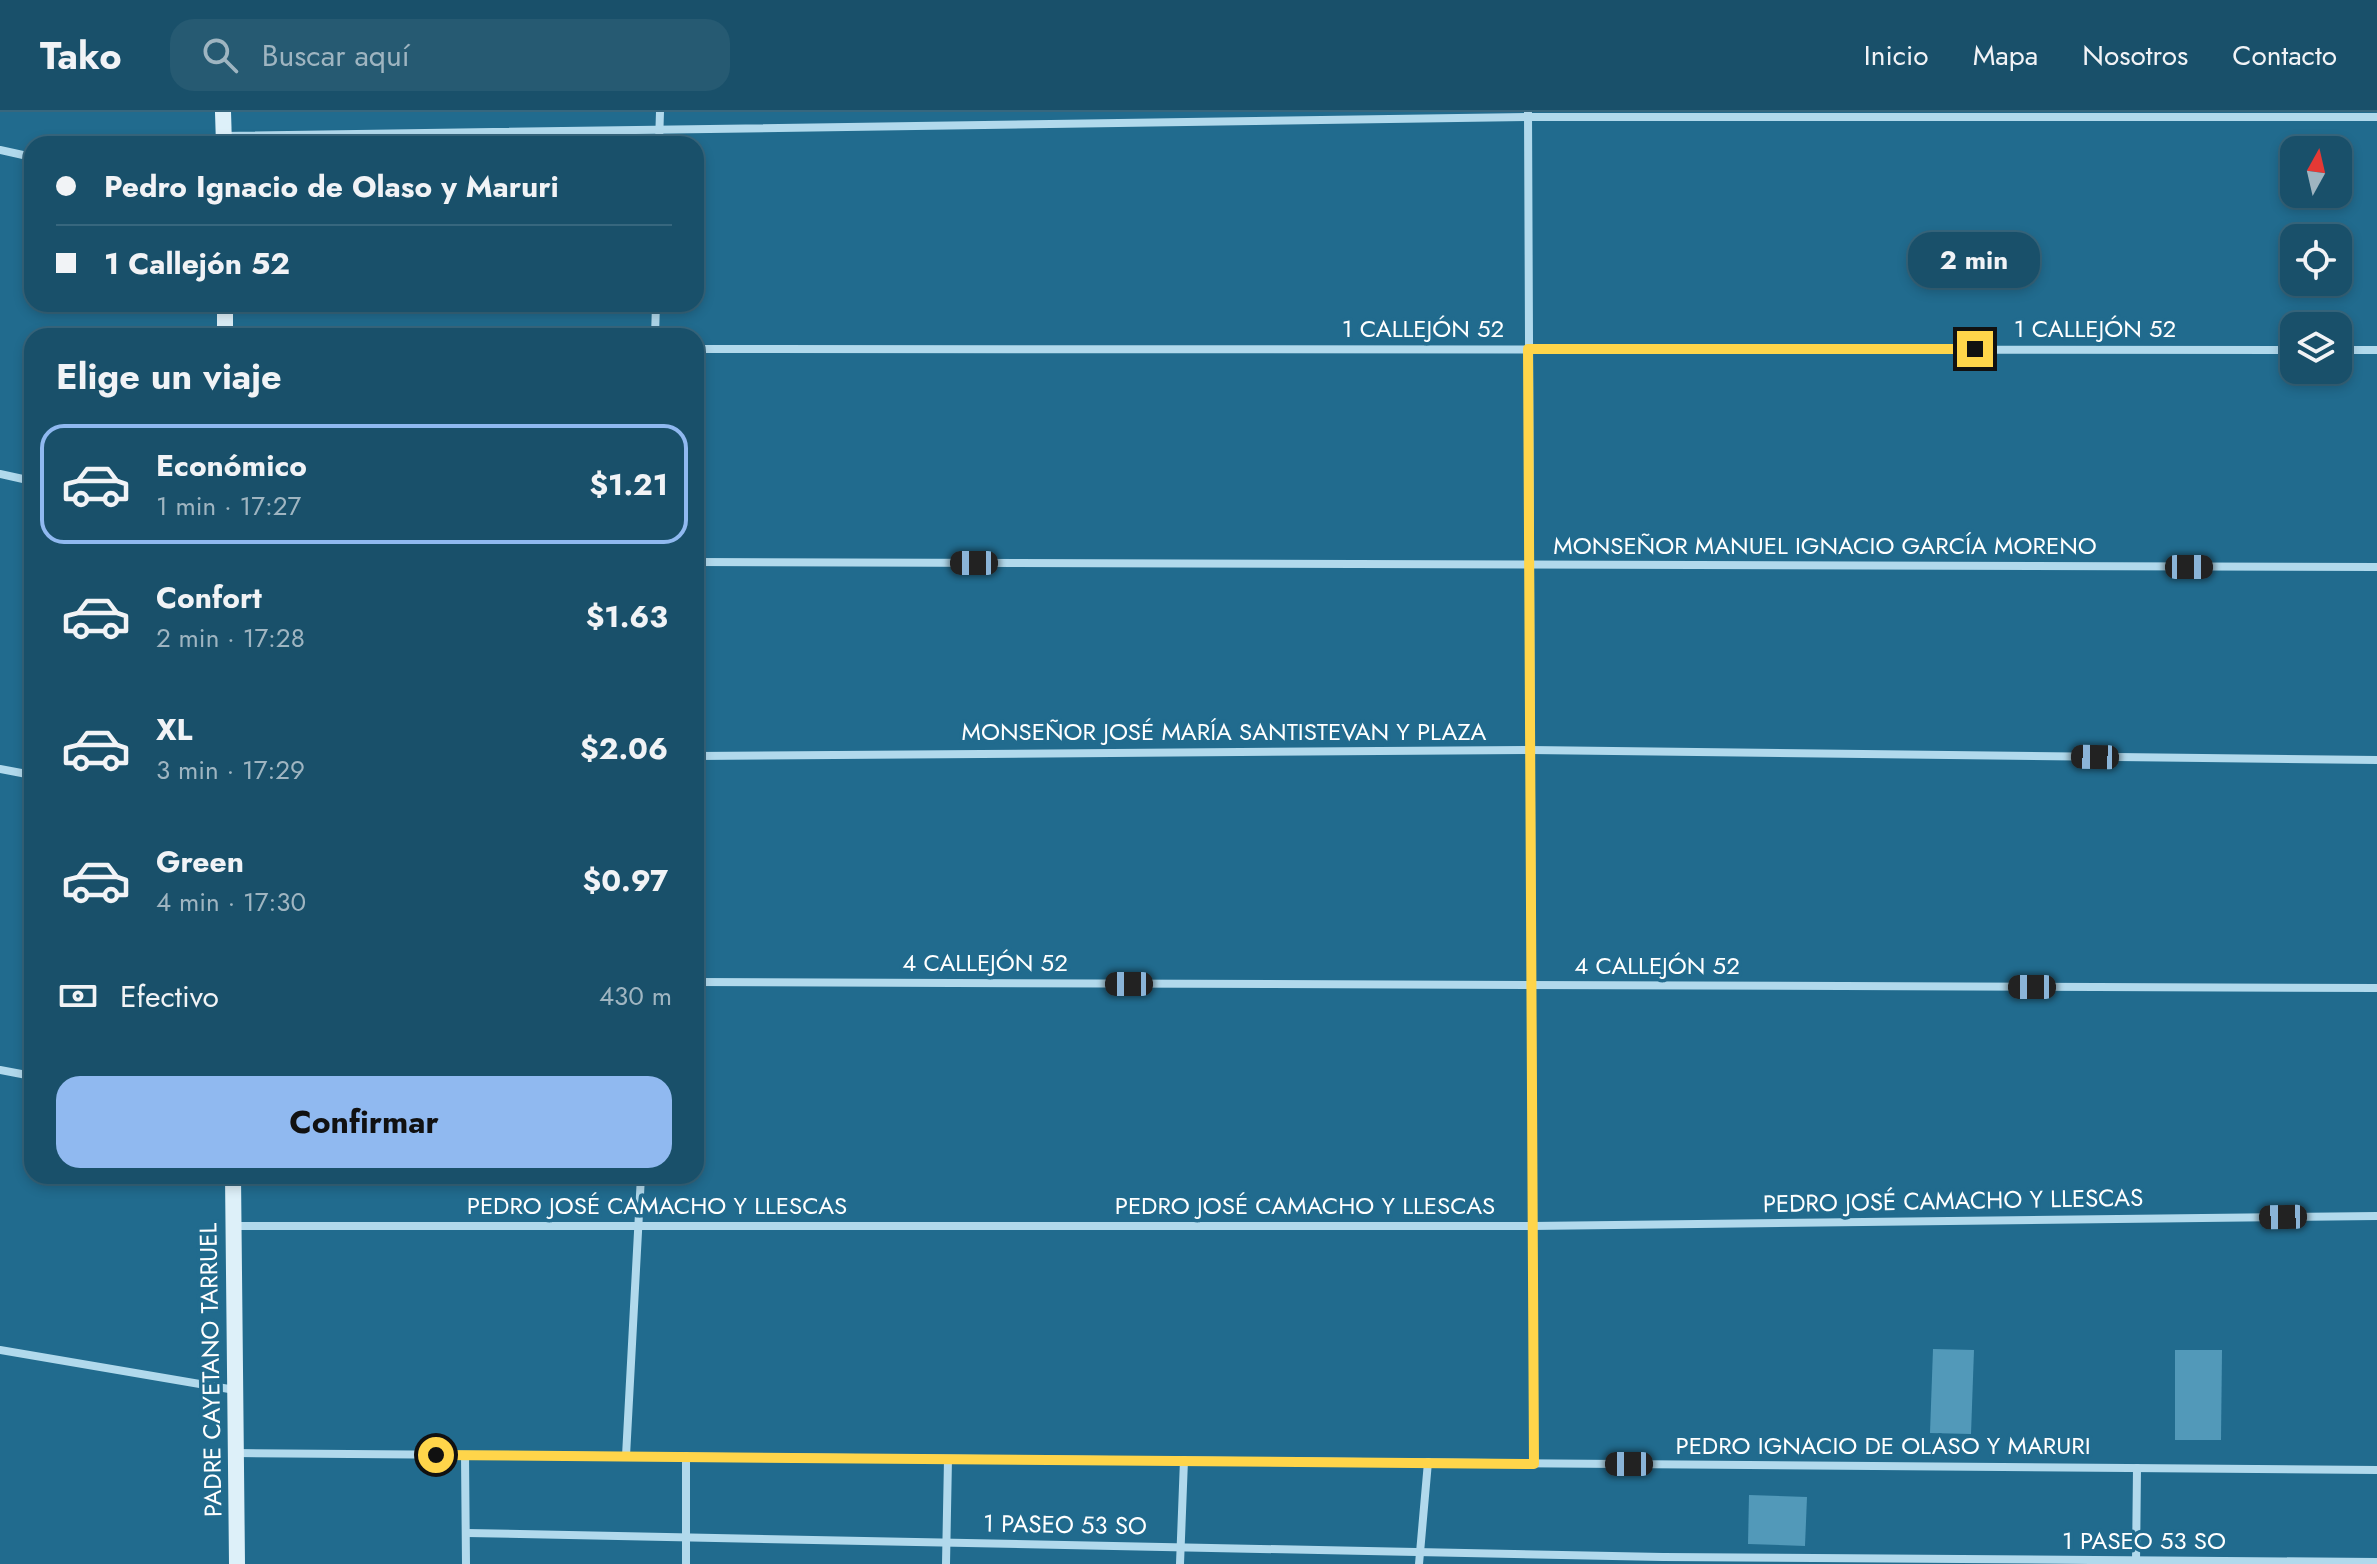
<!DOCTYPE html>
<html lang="es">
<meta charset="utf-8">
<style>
:root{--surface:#19506a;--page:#265a72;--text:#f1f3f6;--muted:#9fb5c1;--line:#37677e;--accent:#90b9f0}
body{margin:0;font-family:Jost,sans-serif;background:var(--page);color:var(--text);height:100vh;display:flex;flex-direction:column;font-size:30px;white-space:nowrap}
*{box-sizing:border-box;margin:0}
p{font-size:26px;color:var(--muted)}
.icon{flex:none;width:44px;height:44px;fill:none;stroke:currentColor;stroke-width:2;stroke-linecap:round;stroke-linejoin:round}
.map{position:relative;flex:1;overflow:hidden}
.side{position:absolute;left:24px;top:216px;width:680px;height:856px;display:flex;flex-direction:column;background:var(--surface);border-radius:24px;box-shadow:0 4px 12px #0003,0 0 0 2px var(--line)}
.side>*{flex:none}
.banner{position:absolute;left:24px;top:24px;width:680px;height:176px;border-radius:24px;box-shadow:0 4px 12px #0003,0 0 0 2px var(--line);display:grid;align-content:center;height:176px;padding:0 32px;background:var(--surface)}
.needle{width:52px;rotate:8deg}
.fabs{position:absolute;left:2280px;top:24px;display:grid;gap:16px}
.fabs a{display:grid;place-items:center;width:72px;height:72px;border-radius:16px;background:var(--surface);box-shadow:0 4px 12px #0003,0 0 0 2px var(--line);font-size:40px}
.end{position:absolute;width:36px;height:36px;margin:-18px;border:10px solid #ffd54a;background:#111;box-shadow:0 0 0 4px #111}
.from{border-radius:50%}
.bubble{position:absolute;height:56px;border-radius:24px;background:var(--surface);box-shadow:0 4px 12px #0003,0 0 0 2px var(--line);font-size:26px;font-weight:700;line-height:56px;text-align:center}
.car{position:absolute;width:24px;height:48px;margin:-24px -12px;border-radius:10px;box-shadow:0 0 6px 2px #0007;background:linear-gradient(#222 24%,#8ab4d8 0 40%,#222 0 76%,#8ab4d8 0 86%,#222 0)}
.banner b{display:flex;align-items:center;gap:28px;height:76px;font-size:30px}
.banner b+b{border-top:2px solid var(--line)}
.banner i{width:20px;height:20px;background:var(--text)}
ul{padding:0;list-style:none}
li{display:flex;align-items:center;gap:24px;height:120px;margin:0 16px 12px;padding:0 16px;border:4px solid transparent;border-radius:24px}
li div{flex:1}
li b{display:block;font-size:30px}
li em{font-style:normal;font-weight:700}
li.active{border-color:var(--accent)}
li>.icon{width:72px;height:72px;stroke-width:1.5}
h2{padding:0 32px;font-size:36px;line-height:96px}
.pay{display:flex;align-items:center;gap:20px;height:88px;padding:0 32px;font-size:30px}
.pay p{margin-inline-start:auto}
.action{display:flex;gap:16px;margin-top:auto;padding:16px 32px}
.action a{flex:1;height:92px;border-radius:24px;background:var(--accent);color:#111;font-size:32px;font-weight:700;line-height:92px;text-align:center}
header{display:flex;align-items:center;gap:48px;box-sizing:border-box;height:112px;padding:0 40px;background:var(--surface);border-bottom:2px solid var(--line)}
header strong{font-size:38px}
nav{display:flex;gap:44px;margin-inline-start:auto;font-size:28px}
.search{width:560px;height:72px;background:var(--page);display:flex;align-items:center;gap:20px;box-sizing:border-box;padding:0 28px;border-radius:24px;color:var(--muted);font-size:30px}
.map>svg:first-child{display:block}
.building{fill:#5299b9}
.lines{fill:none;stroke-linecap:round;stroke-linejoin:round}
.street{stroke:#b1d9ec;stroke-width:8}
.secondary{stroke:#ddf0f9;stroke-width:16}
.route{stroke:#ffd54a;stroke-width:10}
.labels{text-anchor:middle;stroke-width:7;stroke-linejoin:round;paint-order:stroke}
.street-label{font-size:24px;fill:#fff;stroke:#216b8e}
</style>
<header>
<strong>Tako</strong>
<div class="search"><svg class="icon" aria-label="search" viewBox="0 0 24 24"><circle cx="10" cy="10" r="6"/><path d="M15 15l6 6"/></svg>Buscar aquí</div>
<nav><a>Inicio</a><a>Mapa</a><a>Nosotros</a><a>Contacto</a></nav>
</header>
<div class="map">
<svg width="2377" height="1452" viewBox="0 0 2377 1452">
<rect width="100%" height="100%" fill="#216b8e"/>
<g class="building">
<polygon points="1933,1237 1974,1238 1971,1322 1930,1321"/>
<polygon points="2175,1238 2222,1238 2221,1328 2175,1328"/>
<polygon points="1749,1383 1807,1385 1805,1434 1748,1432"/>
</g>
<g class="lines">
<g class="street">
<polyline points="1528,1 1534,1352"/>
<polyline points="224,24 1528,5 2377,5"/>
<polyline points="659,32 660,0"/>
<polyline points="0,38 32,45"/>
<polyline points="655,224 656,192"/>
<polyline points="696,237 2294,238"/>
<polyline points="2338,238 2377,238"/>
<polyline points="0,362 32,369"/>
<polyline points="696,450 2377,455"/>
<polyline points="696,644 1530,638 2377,648"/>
<polyline points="0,657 32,663"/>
<polyline points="696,870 2377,876"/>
<polyline points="0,958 32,964"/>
<polyline points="234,1114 1532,1114 2377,1104"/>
<polyline points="0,1238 235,1278"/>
<polyline points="236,1341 2377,1358"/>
<polyline points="465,1343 466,1452"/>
<polyline points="626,1344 641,1064"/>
<polyline points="467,1421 1663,1445 2377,1450"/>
<polyline points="2136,1451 2137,1356"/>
<polyline points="686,1452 686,1344"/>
<polyline points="946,1452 948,1347"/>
<polyline points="1180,1452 1184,1348"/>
<polyline points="1419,1452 1428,1350"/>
</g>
<g class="secondary">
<polyline points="223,0 224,32"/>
<polyline points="225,192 225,224"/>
<polyline points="233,1064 237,1452"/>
</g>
</g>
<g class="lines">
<polyline class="route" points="436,1343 1534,1352 1528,237 1975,237"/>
</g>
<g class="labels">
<g class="street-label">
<text x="1423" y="225">1 CALLEJÓN 52</text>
<text x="2095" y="225">1 CALLEJÓN 52</text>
<text x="1825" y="442">MONSEÑOR MANUEL IGNACIO GARCÍA MORENO</text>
<text x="1224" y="628">MONSEÑOR JOSÉ MARÍA SANTISTEVAN Y PLAZA</text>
<text x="985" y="859">4 CALLEJÓN 52</text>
<text x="1657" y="862">4 CALLEJÓN 52</text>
<text transform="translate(1953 1089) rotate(-1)" y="8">PEDRO JOSÉ CAMACHO Y LLESCAS</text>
<text x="657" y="1102">PEDRO JOSÉ CAMACHO Y LLESCAS</text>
<text x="1305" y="1102">PEDRO JOSÉ CAMACHO Y LLESCAS</text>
<text transform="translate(211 1258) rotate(-91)" y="8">PADRE CAYETANO TARRUEL</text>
<text x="1883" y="1342">PEDRO IGNACIO DE OLASO Y MARURI</text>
<text transform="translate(1065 1413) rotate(1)" y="8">1 PASEO 53 SO</text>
<text x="2144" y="1437">1 PASEO 53 SO</text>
</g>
</g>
</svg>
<div class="fabs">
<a><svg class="needle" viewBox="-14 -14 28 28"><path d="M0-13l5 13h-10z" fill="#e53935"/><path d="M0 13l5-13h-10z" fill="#9fb5c1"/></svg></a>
<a><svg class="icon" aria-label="locate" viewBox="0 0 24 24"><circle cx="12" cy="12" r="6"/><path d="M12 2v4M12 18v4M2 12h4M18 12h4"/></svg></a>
<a><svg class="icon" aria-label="layers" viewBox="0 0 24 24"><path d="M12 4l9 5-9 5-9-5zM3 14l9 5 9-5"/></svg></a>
</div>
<i class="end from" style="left:436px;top:1343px"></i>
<i class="end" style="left:1975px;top:237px"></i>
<div class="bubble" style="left:1908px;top:120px;width:132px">2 min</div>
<i class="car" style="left:974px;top:451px;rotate:270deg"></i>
<i class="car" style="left:2189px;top:455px;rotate:90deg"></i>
<i class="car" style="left:2095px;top:645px;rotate:271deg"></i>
<i class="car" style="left:1129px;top:872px;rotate:270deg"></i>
<i class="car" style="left:2032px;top:875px;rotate:270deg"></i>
<i class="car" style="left:2283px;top:1105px;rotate:269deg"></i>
<i class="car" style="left:1629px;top:1352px;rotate:270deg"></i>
<div class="banner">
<b><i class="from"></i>Pedro Ignacio de Olaso y Maruri</b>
<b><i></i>1 Callejón 52</b>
</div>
<section class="side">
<h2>Elige un viaje</h2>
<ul>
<li class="active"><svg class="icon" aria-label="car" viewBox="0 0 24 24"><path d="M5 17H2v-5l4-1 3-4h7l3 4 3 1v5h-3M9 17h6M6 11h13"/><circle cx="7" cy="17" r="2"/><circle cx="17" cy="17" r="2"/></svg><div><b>Económico</b><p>1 min · 17:27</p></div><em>$1.21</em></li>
<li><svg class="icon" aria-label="car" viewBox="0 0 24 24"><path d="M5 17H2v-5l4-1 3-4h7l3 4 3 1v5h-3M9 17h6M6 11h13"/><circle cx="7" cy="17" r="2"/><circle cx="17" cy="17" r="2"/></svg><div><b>Confort</b><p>2 min · 17:28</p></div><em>$1.63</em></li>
<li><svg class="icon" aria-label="car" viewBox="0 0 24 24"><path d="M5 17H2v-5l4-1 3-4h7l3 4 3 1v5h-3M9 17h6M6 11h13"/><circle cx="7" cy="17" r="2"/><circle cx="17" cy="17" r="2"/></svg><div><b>XL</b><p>3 min · 17:29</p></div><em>$2.06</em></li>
<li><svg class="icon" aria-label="car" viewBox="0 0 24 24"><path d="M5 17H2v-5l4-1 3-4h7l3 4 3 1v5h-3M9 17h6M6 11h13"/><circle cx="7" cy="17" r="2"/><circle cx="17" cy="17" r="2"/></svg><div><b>Green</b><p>4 min · 17:30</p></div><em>$0.97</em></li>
</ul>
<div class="pay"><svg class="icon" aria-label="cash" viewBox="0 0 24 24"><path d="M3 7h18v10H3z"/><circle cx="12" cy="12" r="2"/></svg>Efectivo<p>430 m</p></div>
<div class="action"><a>Confirmar</a></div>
</section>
</div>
